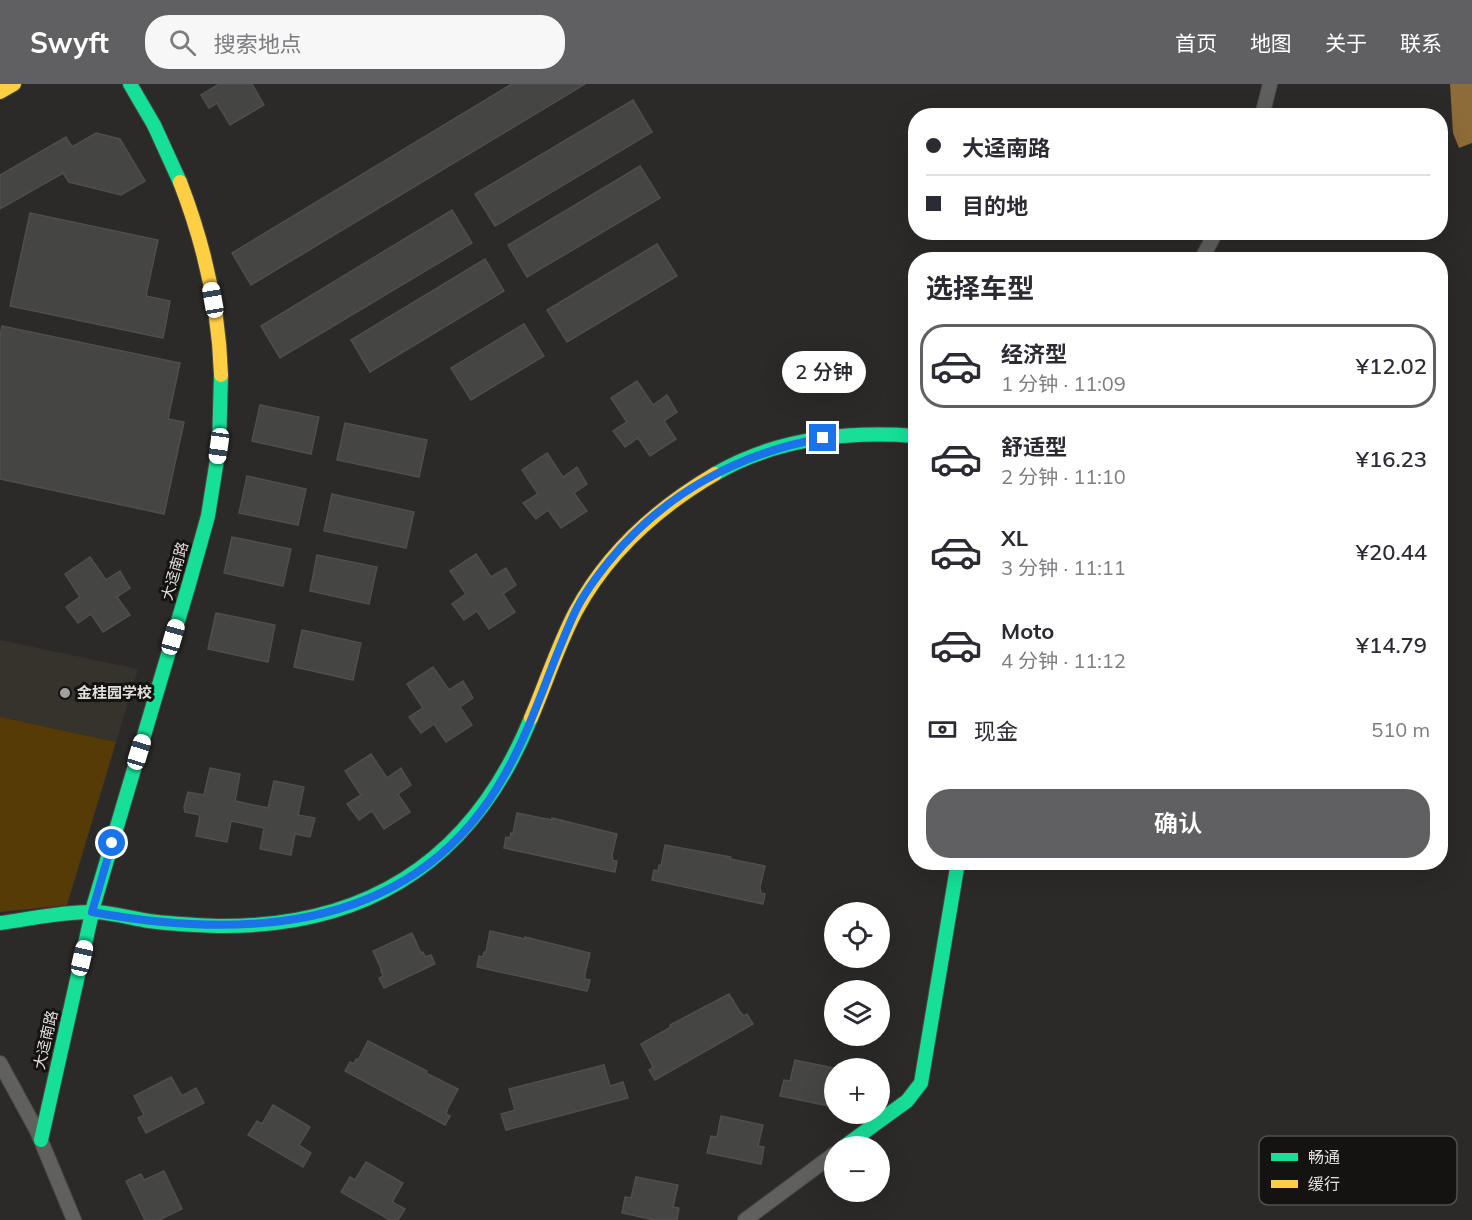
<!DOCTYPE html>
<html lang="zh">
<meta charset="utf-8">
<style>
:root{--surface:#fff;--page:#f7f7f7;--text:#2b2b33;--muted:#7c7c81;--line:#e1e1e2;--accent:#606063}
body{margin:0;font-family:Mulish,"Noto Sans SC",sans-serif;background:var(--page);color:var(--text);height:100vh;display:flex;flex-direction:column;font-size:22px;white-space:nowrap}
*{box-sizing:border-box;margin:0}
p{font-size:20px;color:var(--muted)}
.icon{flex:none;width:33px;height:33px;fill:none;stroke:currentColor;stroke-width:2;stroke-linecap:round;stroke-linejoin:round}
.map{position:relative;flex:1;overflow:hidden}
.drawer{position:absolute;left:908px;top:168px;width:540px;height:618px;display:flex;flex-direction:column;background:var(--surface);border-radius:24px;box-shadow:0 6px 24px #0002}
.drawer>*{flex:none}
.banner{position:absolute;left:908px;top:24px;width:540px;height:132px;border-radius:24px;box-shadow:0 6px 24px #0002;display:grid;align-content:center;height:132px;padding:0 18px;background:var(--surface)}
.controls{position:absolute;left:824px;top:818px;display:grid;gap:12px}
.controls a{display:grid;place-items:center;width:66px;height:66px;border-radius:50%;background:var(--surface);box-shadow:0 6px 24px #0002;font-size:30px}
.end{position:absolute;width:27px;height:27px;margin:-14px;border:8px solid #1a73e8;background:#fff;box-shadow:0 0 0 3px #fff}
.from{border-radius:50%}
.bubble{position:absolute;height:42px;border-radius:21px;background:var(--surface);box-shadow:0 6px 24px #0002;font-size:20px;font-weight:600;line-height:42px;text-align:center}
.car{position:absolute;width:18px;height:36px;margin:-18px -9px;border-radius:8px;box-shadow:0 0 4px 2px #0007;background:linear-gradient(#fff 24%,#345 0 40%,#fff 0 76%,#345 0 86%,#fff 0)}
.banner b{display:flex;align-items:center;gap:21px;height:57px;font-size:22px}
.banner b+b{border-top:2px solid var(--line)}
.banner i{width:15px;height:15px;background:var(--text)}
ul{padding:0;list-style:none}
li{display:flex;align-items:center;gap:18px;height:84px;margin:0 12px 9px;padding:0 6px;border:3px solid transparent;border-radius:24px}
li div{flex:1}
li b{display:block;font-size:22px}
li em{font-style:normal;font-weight:600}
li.on{border-color:var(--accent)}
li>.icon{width:54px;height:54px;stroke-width:1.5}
h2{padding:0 18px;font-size:27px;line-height:72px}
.pay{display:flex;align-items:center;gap:15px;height:66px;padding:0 18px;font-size:22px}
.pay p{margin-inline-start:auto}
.action{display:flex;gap:12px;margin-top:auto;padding:12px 18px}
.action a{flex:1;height:69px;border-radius:24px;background:var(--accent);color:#fff;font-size:24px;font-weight:600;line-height:69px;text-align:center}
header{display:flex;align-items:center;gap:36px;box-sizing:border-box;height:84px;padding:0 30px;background:var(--accent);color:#fff}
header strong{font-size:28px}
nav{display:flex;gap:33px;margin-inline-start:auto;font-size:21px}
.search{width:420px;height:54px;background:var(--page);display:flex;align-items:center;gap:15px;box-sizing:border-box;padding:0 21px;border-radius:24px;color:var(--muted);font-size:22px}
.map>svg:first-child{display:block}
.built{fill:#36322c}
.green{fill:#563b07}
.water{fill:#8e6c38}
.building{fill:#454544;stroke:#4f4e4d;stroke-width:1.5}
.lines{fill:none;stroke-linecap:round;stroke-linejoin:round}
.street-casing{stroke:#494846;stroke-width:16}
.fast-casing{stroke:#494846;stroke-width:16}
.slow-casing{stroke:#494846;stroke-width:16}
.street{stroke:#60605f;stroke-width:14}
.fast{stroke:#16e098;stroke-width:14}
.slow{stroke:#ffcf43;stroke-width:14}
.route{stroke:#1a73e8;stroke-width:8}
.poi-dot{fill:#a1a09e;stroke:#141312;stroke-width:2}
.labels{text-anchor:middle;stroke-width:6;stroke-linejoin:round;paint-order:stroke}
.street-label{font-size:15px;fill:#e0dfdd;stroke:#141312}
.poi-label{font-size:15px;font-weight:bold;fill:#e0dfdd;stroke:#141312;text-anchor:start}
.key{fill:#141312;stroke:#51504f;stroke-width:1.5}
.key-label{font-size:16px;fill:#e0dfdd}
</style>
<header>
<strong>Swyft</strong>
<div class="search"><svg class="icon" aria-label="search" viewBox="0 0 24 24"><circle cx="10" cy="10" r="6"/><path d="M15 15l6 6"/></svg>搜索地点</div>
<nav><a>首页</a><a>地图</a><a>关于</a><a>联系</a></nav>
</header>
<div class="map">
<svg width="1472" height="1136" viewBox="0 0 1472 1136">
<rect width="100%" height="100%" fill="#2b2a29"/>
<polygon class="built" points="0,556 138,585 116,658 0,633"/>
<polygon class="green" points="0,633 116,658 67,821 0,828"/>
<polygon class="water" points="1450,0 1472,0 1472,59 1459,64 1453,49"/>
<g class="building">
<polygon points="219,0 252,0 264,21 230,41 217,19 209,24 201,11"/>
<polygon points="512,0 585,0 251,201 232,169"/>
<polygon points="633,16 652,48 495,142 475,110"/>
<polygon points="96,49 120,55 145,97 121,111 69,98 63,89 0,125 0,91 66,53 72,63"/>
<polygon points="640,82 660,114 527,193 508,161"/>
<polygon points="452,126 472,159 280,274 261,242"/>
<polygon points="30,129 158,156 146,212 170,217 163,254 10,222"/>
<polygon points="657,160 677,192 567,258 547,226"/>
<polygon points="485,175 504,207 370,288 351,256"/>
<polygon points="524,240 544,272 471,316 451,284"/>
<polygon points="2,242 180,279 168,335 184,338 164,430 0,395 0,253"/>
<polygon points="637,297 653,321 667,311 677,328 664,337 676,355 650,372 638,354 625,363 613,347 627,338 611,314"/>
<polygon points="260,321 319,333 311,370 252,357"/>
<polygon points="345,339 427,356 419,393 337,376"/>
<polygon points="547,369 563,393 577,383 587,400 574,409 587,427 561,444 548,426 536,435 523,419 538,410 522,386"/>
<polygon points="247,392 306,405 298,441 239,429"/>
<polygon points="332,410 414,428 406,464 324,447"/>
<polygon points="232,453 291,465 283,502 224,489"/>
<polygon points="476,470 491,493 506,484 516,501 503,510 515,528 489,545 477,527 464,536 452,520 466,510 450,487"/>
<polygon points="317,471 377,483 369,520 310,507"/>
<polygon points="90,473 106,496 120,487 130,504 117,513 130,531 103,548 91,530 78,539 66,523 80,513 65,490"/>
<polygon points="216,529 275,541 268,578 208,565"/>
<polygon points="302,546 361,559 353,596 294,583"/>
<polygon points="433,583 449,606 463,597 473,614 460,623 472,641 446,658 434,640 421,649 409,633 423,624 407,600"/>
<polygon points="371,670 387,694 401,684 411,701 398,710 410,728 384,745 372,727 359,736 347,720 361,711 345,687"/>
<polygon points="210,684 240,690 235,717 268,724 274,697 304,703 298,731 315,734 310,753 295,750 291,771 260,765 264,744 246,740 231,737 227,758 196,752 200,731 185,728 184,723 188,708 204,711"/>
<polygon points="517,729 552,736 552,734 617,750 612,771 613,777 617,777 615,788 504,764 506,753 510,754 511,749 513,749"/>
<polygon points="665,761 731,773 730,775 765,782 760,803 761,809 765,810 763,820 652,796 654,786 658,787 659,781 661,782"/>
<polygon points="490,847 525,855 525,853 590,869 585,890 585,895 590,896 587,907 477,883 479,872 483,873 484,868 486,868"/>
<polygon points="412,849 421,869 423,868 425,873 431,871 435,880 384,904 379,894 383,892 381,887 382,887 373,867"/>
<polygon points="729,910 740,928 744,932 747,930 753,940 655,996 649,986 653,984 651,979 641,960 671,943 670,941"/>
<polygon points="368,957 427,987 426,989 458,1005 448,1024 446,1030 450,1032 445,1041 345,987 350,978 354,980 356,975 358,976"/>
<polygon points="795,976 834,984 834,1023 780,1012 784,996 790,997"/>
<polygon points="604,981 610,1002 623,998 628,1014 506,1046 501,1030 515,1026 509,1005"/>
<polygon points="171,993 182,1012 196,1004 204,1019 146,1049 138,1034 144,1031 134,1012"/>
<polygon points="273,1021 310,1043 299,1061 311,1069 303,1083 248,1051 257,1037 262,1040"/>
<polygon points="721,1032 763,1041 758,1062 764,1063 761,1080 707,1069 711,1052 717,1053"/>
<polygon points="366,1078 403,1099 392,1118 405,1125 398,1136 390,1136 341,1108 350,1093 355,1096"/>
<polygon points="164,1087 182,1125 159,1136 145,1136 126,1097 141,1090 144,1096"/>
<polygon points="636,1093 678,1101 673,1123 679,1124 677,1136 655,1136 622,1129 625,1113 631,1114"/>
</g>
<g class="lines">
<g class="street-casing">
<g id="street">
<polyline points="1262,32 1270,0"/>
<polyline points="1201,176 1216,148"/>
<polyline points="0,979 37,1047 74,1136"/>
<polyline points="745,1136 834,1070"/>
</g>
</g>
<g class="fast-casing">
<g id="fast">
<polyline points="130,0 154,41 180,98"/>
<path d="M715,390C775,355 847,347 915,352"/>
<path d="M0,839C29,835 66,827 95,828C113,829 131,834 149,837C171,840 194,841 217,842C369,844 474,775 531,634"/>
<polyline points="41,1056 94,820 189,500 208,432 219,363 221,291"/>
<polyline points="845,1062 907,1017 921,999 958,778"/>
</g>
</g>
<g class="slow-casing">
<g id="slow">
<polyline points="0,8 14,0"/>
<path d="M180,98C204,160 219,224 221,291"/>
<path d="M531,634C546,599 558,561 576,527C608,468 657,424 715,390"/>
</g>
</g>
<use href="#street" class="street"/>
<use href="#fast" class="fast"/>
<use href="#slow" class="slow"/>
</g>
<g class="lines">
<path class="route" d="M112,759L92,828C249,857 417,847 504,692C534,640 550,581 575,528C584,509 597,492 610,476C664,410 739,369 823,354"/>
</g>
<circle class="poi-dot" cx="65" cy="609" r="6"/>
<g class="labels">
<g class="street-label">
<text transform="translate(175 487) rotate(-74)" y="5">大迳南路</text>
<text transform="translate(46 956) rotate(-77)" y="5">大迳南路</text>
</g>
<g class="poi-label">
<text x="77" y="614">金桂园学校</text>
</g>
</g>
<rect x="1259" y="1052" width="198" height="69" rx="9" class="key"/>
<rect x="1271" y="1069" width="27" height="8" fill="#16e098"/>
<rect x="1271" y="1096" width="27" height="8" fill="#ffcf43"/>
<g class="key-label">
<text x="1308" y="1079">畅通</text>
<text x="1308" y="1106">缓行</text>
</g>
</svg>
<div class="controls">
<a><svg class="icon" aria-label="locate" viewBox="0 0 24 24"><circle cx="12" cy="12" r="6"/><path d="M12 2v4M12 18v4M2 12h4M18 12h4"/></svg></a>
<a><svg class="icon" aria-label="layers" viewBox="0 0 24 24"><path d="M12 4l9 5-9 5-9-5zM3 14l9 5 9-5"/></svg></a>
<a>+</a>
<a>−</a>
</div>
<i class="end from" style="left:112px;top:759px"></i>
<i class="end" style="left:823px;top:354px"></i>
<div class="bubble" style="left:782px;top:267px;width:84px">2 分钟</div>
<i class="car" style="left:213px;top:216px;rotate:350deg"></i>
<i class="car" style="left:219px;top:362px;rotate:188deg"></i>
<i class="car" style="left:173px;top:553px;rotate:16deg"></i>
<i class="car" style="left:139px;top:668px;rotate:17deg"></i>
<i class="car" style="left:82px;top:874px;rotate:13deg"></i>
<div class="banner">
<b><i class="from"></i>大迳南路</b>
<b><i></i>目的地</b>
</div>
<section class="drawer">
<h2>选择车型</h2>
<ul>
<li class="on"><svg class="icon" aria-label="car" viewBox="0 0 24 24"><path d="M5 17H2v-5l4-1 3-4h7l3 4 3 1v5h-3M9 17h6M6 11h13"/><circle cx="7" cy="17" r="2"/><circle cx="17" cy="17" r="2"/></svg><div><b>经济型</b><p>1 分钟 · 11:09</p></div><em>¥12.02</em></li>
<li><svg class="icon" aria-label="car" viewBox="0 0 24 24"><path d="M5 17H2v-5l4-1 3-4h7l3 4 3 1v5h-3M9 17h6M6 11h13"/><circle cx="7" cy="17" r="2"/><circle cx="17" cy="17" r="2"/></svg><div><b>舒适型</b><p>2 分钟 · 11:10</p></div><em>¥16.23</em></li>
<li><svg class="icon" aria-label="car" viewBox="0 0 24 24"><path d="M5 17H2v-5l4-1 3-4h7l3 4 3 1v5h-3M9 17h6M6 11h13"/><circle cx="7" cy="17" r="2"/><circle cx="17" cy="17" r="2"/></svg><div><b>XL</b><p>3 分钟 · 11:11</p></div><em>¥20.44</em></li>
<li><svg class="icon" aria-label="car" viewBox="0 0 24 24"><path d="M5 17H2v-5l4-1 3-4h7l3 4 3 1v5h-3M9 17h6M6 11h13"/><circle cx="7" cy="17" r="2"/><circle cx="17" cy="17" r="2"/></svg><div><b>Moto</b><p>4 分钟 · 11:12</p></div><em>¥14.79</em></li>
</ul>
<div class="pay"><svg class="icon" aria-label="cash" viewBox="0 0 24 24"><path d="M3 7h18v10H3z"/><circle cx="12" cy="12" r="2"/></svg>现金<p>510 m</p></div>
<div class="action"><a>确认</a></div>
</section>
</div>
